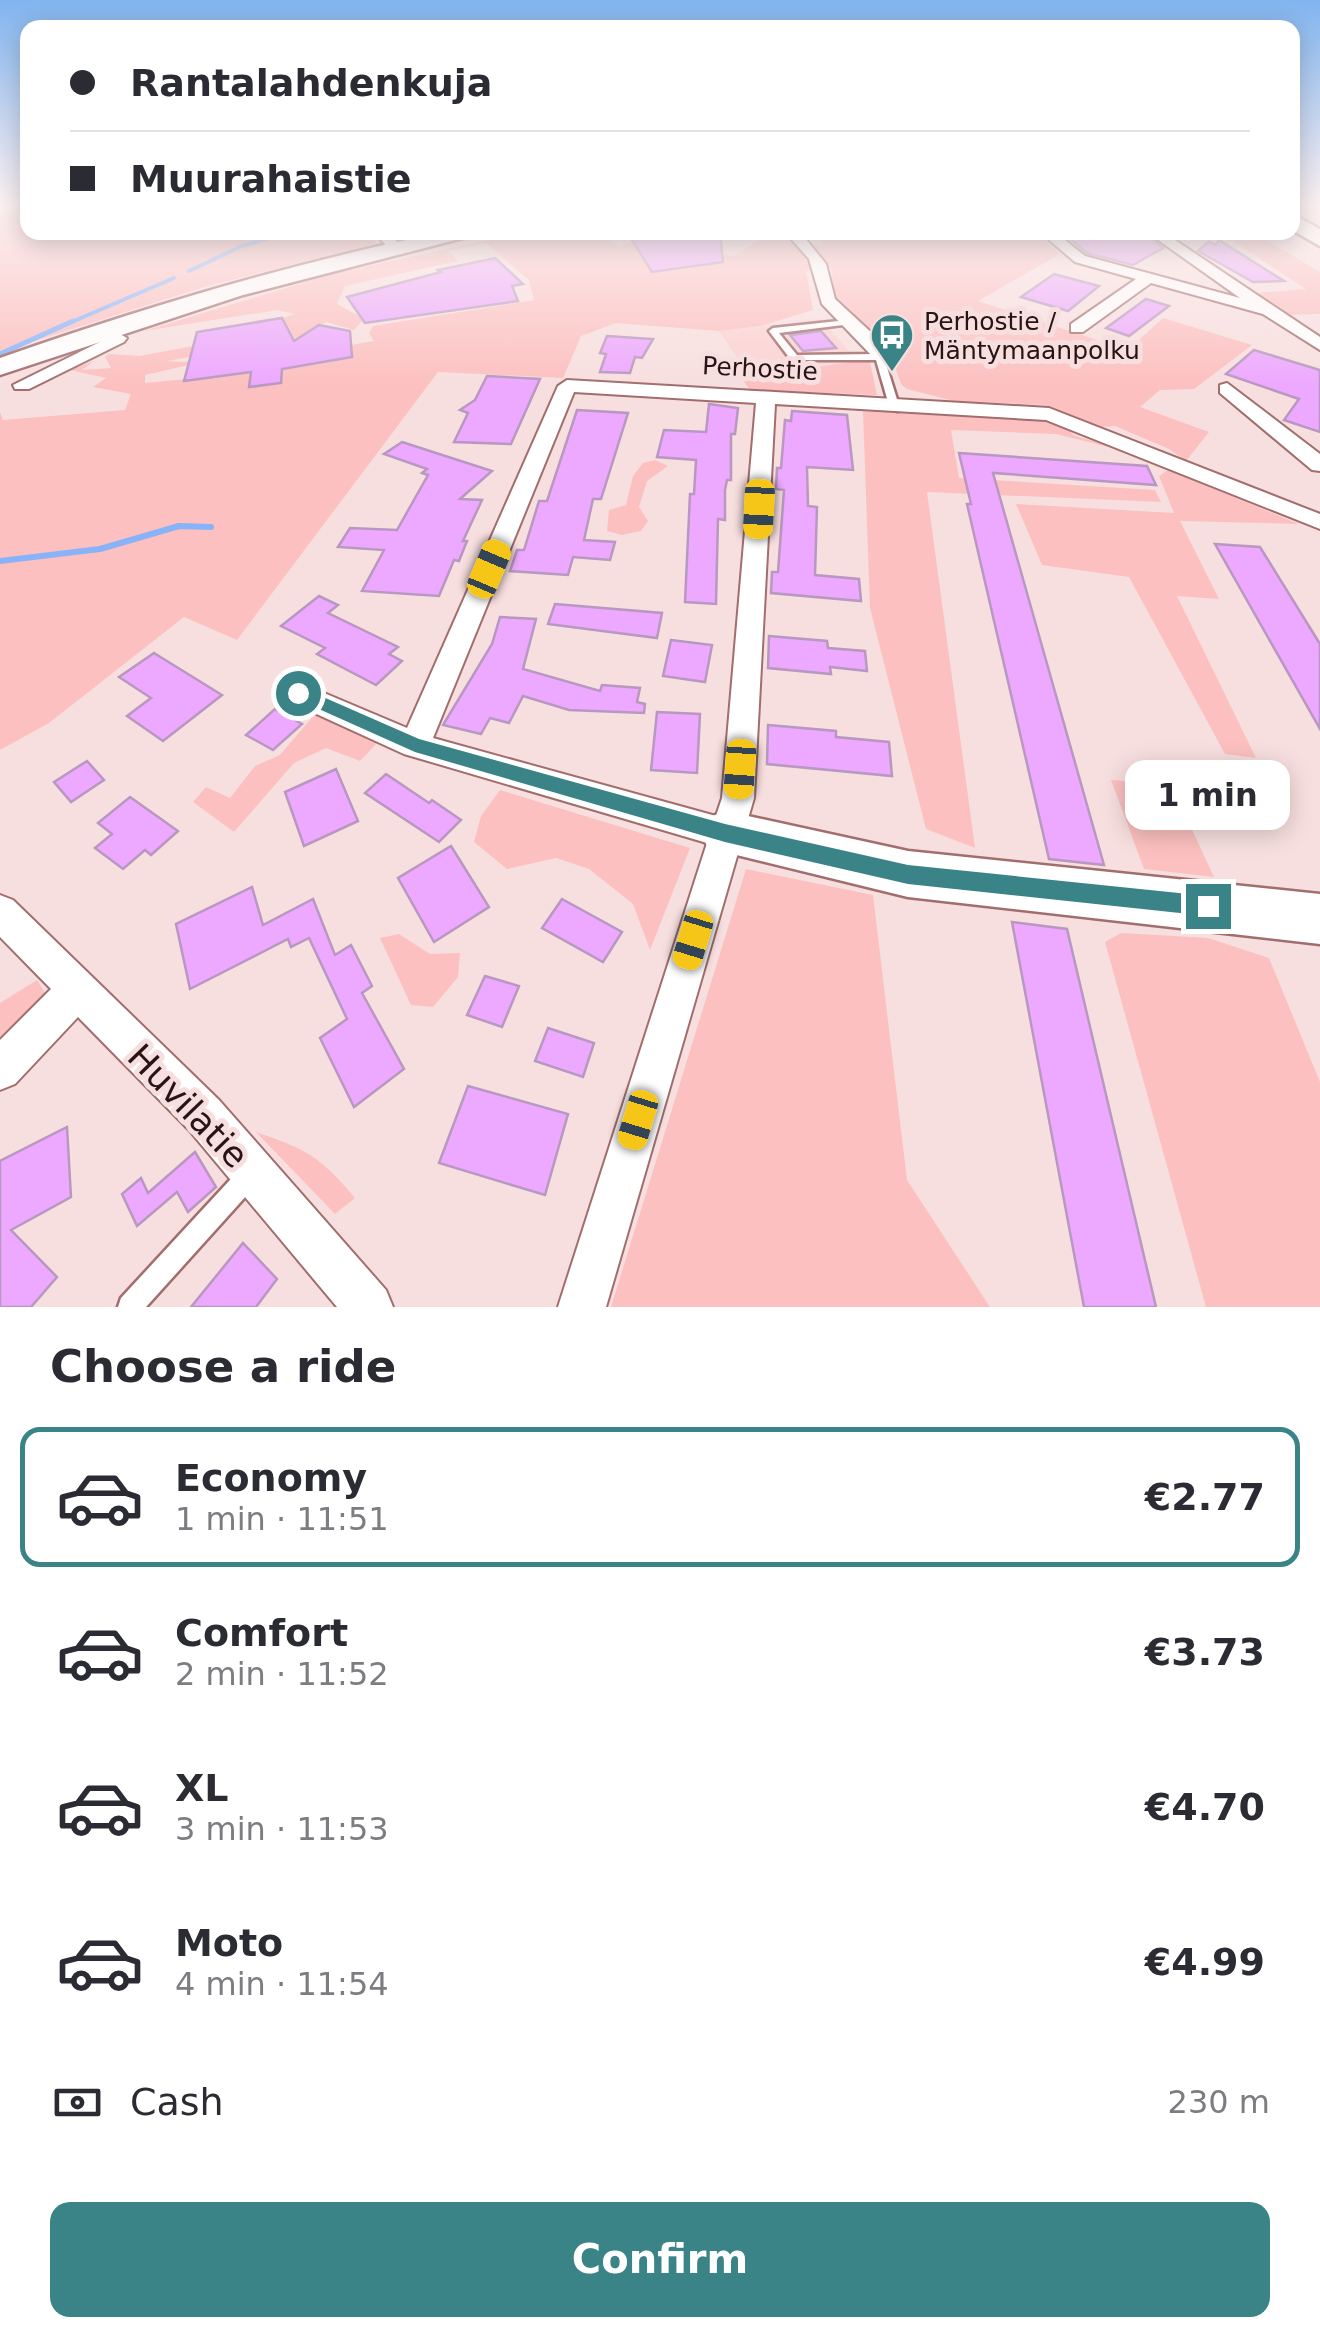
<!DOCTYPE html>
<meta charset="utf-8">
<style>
:root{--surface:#fff;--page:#f7f7f7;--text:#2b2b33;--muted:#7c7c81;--line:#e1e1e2;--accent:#3a8386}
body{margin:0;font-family:"DejaVu Sans",sans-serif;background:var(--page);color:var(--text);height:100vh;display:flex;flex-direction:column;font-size:38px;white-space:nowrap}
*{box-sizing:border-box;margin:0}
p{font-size:32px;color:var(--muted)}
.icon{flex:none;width:55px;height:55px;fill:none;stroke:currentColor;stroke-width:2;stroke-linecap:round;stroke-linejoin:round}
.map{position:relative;height:1307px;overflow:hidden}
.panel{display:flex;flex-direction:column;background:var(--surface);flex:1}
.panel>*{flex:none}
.guide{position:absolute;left:20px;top:20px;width:1280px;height:220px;border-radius:20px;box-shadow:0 5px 25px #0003;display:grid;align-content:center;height:220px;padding:0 50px;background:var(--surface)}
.end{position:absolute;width:45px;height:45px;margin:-22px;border:12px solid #3a8386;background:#fff;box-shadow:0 0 0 5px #fff}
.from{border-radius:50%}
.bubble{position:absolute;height:70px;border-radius:20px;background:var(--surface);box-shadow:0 5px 25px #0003;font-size:32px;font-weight:700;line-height:70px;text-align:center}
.car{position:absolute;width:30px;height:60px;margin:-30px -15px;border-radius:12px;box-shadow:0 0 8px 2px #0007;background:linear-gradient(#f5c518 24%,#345 0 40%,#f5c518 0 76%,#345 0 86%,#f5c518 0)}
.guide b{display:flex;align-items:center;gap:35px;height:95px;font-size:38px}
.guide b+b{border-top:2px solid var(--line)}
.guide i{width:25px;height:25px;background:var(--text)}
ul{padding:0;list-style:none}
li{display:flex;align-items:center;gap:30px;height:140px;margin:0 20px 15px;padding:0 30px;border:5px solid transparent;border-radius:20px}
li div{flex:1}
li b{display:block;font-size:38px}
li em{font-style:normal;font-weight:700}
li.current{border-color:var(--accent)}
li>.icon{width:90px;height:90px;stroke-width:1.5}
h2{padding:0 50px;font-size:45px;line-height:120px}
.pay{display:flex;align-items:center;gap:25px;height:110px;padding:0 50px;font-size:38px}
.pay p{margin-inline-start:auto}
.action{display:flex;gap:20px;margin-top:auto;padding:20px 50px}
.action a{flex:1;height:115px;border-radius:20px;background:var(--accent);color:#fff;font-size:40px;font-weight:700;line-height:115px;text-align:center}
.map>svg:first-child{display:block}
.built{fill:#fcd2d2}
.green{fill:#fcc0c0;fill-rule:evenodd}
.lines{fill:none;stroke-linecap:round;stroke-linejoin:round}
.stream-far2{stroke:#88b3f9;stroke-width:4}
.stream-far1{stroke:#88b3f9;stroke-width:5}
.stream{stroke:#88b3f9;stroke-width:6}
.building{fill:#eda8ff;stroke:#b898c0;stroke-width:2.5}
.lane-casing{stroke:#a26d6d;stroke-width:5}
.street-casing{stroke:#a26d6d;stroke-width:4}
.secondary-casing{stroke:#a26d6d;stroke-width:5}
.primary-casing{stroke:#a26d6d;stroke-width:5}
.lane{fill:#fff;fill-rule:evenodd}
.street{fill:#fff;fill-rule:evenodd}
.secondary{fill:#fff;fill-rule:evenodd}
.primary{fill:#fff;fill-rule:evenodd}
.route{fill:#3a8386}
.labels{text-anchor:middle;stroke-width:10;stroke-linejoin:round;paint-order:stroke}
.far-poi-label{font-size:25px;fill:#281414;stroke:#f8dfdf;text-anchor:start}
.far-street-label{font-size:25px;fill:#281414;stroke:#f8dfdf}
.near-street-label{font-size:35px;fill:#281414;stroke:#f8dfdf}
</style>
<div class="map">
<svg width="1320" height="1307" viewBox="0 0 1320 1307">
<rect width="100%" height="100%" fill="#f8dfdf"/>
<polygon class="built" points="821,319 857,361 748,374 719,331"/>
<g class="green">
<polygon points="0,203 27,203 28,232 369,232 376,243 204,287 0,352"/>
<path d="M521,233H601L619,247C646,232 703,231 734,233L713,246L647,264L653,272L692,268L717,253L734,256L768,235L760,233C784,233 799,245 823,246L820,238L803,233H1037L1060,254L978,301L1128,350L1163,318L1252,345L1194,389L1160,390L1140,407L1209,432L1186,461L1169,449L1115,426L1102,427L1046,405L954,401L907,389L901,384L890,353L835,297L831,268L806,271L813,310L760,326L719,331L616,323L581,336L563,378L438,372L237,640L184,617L49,723L0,750V412L3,420L125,410L131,394L93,387L106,378L70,370L94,361L82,370L111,368L105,357L109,354L140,356L287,328L282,318L295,314L277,310L144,331L332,274ZM486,243L529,280L534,300L373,326L369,333L374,341L351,345L352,357L272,370L248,351L185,362L167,361L301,337L326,322L354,330L364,319L337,304L345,286L458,261L448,251ZM193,364L239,367L237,374L145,383V375Z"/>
<polygon points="1232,233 1254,233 1320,272 1320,314 1285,315 1258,298 1257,293 1306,289 1233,241 1239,238"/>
<polygon points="857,361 870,362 877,395 750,390 734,367 766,374"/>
<polygon points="863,411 1044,421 1068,428 1073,435 1121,450 1056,434 951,430 959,478 1155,490 1161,502 927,492 975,848 926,829 870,608"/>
<polygon points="655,460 668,466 647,481 639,507 648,521 641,531 622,535 607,531 609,510 626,505 633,476 643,463"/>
<polygon points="1168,470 1299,524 1180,521 1219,599 1177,596 1256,758 1225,754 1129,577 1042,565 1016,504 1174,513 1159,476"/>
<polygon points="315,714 378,742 360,761 326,748 294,763 234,832 193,802 206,787 230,798 255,766 280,755"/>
<polygon points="1111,780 1150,783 1174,791 1214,877 1144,869"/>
<polygon points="500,790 690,848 650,950 633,904 589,869 556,858 507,869 474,842 481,816"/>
<polygon points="746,869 873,895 907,1180 990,1307 611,1307"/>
<polygon points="1121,933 1208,938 1269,958 1320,1082 1320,1307 1206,1307 1105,942"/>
<polygon points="399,934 430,954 460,953 458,977 433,1007 411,1005 380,938"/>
<polygon points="37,980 51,1002 0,1052 0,1003"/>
<path d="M256,1132C308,1150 319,1156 355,1198L335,1214Z"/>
</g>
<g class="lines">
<g class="stream-far2">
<polyline points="189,271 242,246 289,232"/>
<polyline points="67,324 174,278"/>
</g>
<polyline class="stream-far1" points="0,354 73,321"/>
<polyline class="stream" points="0,561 100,549 179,526 211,527"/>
</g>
<g class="building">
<polygon points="627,232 720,232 723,262 652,272"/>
<polygon points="1062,232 1143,232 1163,248 1133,265 1087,253"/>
<polygon points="1219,240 1284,281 1253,282 1198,251 1209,241 1216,245"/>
<polygon points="495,258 523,284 512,286 518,301 365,323 347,297 441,272 438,270"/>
<polygon points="1054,274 1099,286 1068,311 1021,297"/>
<polygon points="1146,299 1169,306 1129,336 1106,328"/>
<polygon points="282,318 294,341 319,325 350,331 352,357 282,369 281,383 249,387 251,372 184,381 197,332"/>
<polygon points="821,331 836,348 803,351 790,335"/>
<polygon points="607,336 653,339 642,358 635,357 630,373 600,372 606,354 600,353"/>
<polygon points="1254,350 1320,370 1320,432 1284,420 1299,399 1226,374"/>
<polygon points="487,376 540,379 511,444 454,442 468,413 460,410 475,400"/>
<polygon points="709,404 738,408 735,434 731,434 731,480 727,480 725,490 725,520 718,519 716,604 685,602 690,494 694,494 696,460 657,457 664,430 706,432"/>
<polygon points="577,410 628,413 601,499 593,499 584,540 615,542 610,560 573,557 568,575 510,571 517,550 524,550 539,501 547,501"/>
<polygon points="792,411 847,415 853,470 807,467 808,506 817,507 815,575 859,579 861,601 771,593 772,572 778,572 784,490 776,489 777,468 781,468 785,420 791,421"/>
<polygon points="402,442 492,471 460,499 482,500 463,541 467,541 459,561 454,560 439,596 362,591 384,550 338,547 350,528 397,530 428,475 422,473 427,469 384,454"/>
<polygon points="959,453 1147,466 1156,485 993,473 1104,865 1049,859 967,504 971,504"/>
<polygon points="1215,544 1260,547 1320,644 1320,729"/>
<polygon points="319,596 338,605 328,613 398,647 389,654 402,661 376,685 317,654 325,648 281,626"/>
<polygon points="555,604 662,613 657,638 548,624"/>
<polygon points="500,617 536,619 523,669 600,691 602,685 640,688 637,702 645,704 644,713 569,710 523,696 509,723 490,718 481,734 443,725 492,644"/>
<polygon points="769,636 827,641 828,648 865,651 867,671 830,667 831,674 768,668"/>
<polygon points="671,640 712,645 705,682 663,676"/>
<polygon points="154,653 222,695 163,741 127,716 151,698 119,677"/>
<polygon points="275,709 302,724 273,750 246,735"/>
<polygon points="657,712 700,714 697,773 651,770"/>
<polygon points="768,725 836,731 836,737 889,742 892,776 767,764"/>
<polygon points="87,761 104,780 71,802 54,782"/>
<polygon points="336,769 358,821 304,846 285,792"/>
<polygon points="386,774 429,803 432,800 461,820 439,842 365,793"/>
<polygon points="130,797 178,831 151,855 145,850 123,869 95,848 112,834 98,823"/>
<polygon points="451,846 489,907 434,942 398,878"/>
<polygon points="252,887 263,925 313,899 335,955 351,945 372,986 362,993 404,1069 354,1107 320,1038 347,1019 309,938 291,947 288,939 190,989 176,924"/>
<polygon points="562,899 622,932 603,962 542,928"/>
<polygon points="1012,922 1067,929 1156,1307 1084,1307"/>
<polygon points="485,976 519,986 502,1027 467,1015"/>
<polygon points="548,1028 594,1043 583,1077 535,1061"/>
<polygon points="468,1086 568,1114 545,1195 439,1163"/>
<polygon points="67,1127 71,1197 11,1230 57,1277 31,1307 0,1307 0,1161"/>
<polygon points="195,1152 216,1187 188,1212 177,1192 137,1226 122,1194 141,1178 148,1193"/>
<polygon points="243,1243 277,1279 256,1307 191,1307"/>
</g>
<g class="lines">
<g class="lane-casing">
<g id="lane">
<polygon points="848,320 851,320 851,324 779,333 797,355 875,354 876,351 882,351 900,409 898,411 890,409 876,360 791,360 769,331 773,328"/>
<polygon points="249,1165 257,1168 260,1176 257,1184 146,1307 118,1307 121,1298 241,1168"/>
</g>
</g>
<g class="street-casing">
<g id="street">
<polygon points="374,232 388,232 403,248 391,251"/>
<polygon points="785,232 800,232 826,264 835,299 874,335 888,353 885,357 873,357 822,304 809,259"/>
<polygon points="1040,232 1055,232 1085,256 1240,298 1147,232 1163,232 1320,337 1320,350 1263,314 1151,283 1083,332 1071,332 1071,324 1136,279 1075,262"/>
<polygon points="118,333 127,338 124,342 29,389 15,389 13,385"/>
<path d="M567,380L1049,408L1320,514V529L1046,420L775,404L754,798L606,1307H558L707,843L404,754L288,701L284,693L288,685L298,682L407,728L558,386ZM574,392L756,403L722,798L716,816L433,738Z"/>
<polygon points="1227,383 1320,454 1320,471 1312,470 1220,393 1220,385"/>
<polygon points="0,895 13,900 219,1100 386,1290 393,1307 337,1307 189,1130 78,1017 15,1084 0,1090 0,1040 51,989 0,937"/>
</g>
</g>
<g class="secondary-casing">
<g id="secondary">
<path d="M444,232H486L243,295L0,375V358C145,307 293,263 444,232Z"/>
<polygon points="725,811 908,851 1320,894 1320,944 908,897 708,848 701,833 708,818"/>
</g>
</g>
<g class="primary-casing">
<polygon id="primary" points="1292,214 1320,229 1320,246 1292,230"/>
</g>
<use href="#lane" class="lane"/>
<use href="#street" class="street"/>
<use href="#secondary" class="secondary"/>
<use href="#primary" class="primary"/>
</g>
<linearGradient id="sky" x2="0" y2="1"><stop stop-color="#81b4ef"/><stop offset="0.53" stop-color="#fcf1f1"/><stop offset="1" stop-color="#fcf1f1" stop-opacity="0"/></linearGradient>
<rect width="1320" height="386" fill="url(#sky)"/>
<polygon class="route" points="298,686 419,739 725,824 908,865 1208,896 1216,899 1219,906 1216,913 1208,916 908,884 725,842 415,752 292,697 289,693"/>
<defs>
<g id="bus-pin" transform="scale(2.25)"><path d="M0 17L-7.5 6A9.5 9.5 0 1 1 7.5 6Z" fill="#3a8386" stroke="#f8dfdf"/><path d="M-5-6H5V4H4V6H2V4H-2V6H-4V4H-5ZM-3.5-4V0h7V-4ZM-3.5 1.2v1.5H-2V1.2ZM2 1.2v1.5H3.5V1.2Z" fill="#fff"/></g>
</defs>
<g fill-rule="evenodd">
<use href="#bus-pin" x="892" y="335"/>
</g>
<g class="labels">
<g class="far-poi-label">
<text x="924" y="330">Perhostie /<tspan x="924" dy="29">Mäntymaanpolku</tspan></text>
</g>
<g class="far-street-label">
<text transform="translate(760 368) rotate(3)" y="9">Perhostie</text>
</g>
<g class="near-street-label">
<text transform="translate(188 1106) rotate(46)" y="12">Huvilatie</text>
</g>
</g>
</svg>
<i class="end from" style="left:298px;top:693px"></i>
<i class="end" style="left:1208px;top:906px"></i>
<div class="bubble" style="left:1125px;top:760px;width:165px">1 min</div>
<i class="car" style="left:759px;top:509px;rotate:183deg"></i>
<i class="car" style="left:489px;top:569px;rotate:23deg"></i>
<i class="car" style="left:740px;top:769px;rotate:184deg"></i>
<i class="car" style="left:693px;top:940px;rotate:197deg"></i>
<i class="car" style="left:638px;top:1120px;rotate:197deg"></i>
<div class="guide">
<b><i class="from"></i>Rantalahdenkuja</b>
<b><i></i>Muurahaistie</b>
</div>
</div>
<section class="panel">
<h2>Choose a ride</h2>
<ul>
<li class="current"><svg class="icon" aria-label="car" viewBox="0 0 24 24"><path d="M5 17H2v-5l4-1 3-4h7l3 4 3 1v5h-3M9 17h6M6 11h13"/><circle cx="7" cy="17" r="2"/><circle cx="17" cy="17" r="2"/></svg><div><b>Economy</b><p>1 min · 11:51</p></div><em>€2.77</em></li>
<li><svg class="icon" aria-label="car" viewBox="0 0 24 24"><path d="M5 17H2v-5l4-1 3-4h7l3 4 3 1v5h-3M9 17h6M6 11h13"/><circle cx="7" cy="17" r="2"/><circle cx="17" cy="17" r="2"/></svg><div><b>Comfort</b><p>2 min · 11:52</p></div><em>€3.73</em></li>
<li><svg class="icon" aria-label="car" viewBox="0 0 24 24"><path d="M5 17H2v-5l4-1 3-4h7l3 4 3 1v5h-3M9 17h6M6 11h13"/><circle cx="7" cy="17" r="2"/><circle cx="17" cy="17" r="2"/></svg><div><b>XL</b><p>3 min · 11:53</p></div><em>€4.70</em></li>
<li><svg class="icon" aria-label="car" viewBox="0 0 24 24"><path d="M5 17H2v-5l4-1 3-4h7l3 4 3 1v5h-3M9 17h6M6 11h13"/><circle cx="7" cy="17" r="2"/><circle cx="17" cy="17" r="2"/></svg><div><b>Moto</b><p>4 min · 11:54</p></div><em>€4.99</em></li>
</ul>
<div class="pay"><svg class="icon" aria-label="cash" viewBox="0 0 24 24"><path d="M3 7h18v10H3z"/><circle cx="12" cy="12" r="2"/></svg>Cash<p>230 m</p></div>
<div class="action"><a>Confirm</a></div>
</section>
